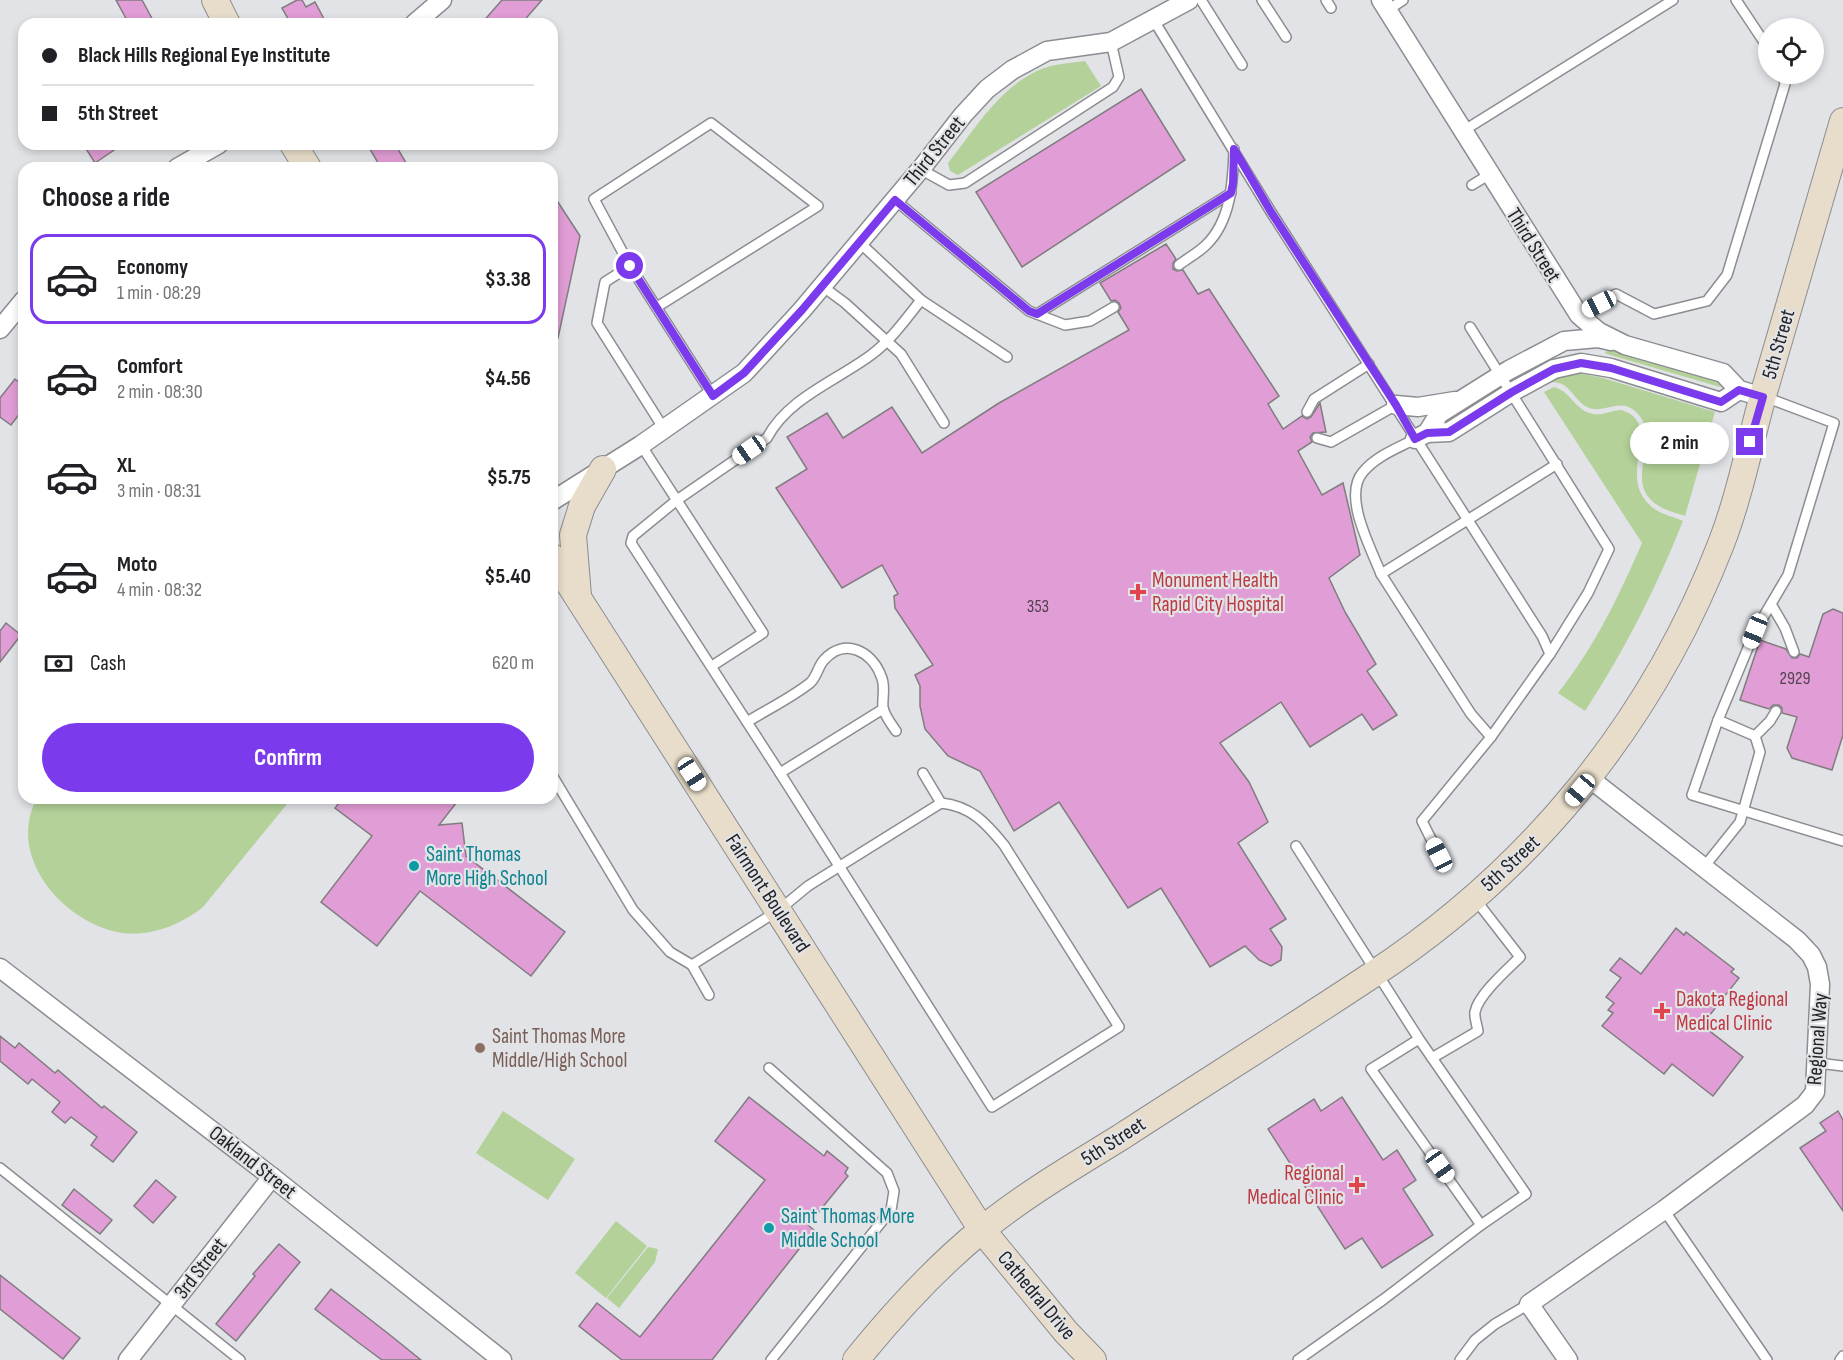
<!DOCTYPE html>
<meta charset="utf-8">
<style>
:root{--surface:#fff;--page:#f2f2f2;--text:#202124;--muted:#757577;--line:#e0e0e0;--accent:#7c3aed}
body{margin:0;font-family:"Sofia Sans Condensed",sans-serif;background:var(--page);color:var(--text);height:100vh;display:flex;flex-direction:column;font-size:22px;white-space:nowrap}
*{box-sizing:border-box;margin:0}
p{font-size:20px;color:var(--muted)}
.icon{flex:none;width:33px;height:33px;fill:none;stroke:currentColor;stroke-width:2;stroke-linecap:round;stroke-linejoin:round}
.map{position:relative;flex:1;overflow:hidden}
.details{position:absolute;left:18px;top:162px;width:540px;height:642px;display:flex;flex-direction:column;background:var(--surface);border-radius:18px;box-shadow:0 3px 9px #0003}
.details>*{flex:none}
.top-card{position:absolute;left:18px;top:18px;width:540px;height:132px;border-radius:18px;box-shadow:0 3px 9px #0003;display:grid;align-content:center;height:132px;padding:0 24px;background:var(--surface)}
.tools{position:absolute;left:1758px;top:18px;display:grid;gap:12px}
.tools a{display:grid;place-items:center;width:66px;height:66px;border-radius:50%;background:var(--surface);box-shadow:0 3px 9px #0003;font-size:30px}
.end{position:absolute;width:27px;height:27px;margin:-14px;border:8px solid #7c3aed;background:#fff;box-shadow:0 0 0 3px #fff}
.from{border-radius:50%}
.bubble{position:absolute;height:42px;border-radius:21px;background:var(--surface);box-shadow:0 3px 9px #0003;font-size:20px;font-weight:700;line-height:42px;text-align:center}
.car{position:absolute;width:18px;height:36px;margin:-18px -9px;border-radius:8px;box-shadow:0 0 4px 2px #0007;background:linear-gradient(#fff 24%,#345 0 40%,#fff 0 76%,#345 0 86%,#fff 0)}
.top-card b{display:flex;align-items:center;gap:21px;height:57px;font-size:22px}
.top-card b+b{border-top:2px solid var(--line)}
.top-card i{width:15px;height:15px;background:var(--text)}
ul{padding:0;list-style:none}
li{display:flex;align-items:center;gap:18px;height:90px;margin:0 12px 9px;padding:0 12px;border:3px solid transparent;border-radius:18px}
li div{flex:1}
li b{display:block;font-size:22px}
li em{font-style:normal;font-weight:700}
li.active{border-color:var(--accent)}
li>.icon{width:54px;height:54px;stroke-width:1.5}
h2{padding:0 24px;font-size:27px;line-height:72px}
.pay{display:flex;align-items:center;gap:15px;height:66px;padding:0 24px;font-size:22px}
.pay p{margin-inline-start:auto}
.primary-button{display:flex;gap:12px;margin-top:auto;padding:12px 24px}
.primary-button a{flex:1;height:69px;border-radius:36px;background:var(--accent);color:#fff;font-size:24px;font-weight:700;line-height:69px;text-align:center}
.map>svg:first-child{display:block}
.grass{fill:#b3d198}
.building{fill:#e19dd5;stroke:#807c7f;stroke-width:1.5}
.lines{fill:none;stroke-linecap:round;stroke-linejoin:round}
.lane-casing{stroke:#8b8d91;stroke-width:12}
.street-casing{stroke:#8b8d91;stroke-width:21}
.secondary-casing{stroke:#8b8d91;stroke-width:28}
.lane{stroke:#fff;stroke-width:9}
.street{stroke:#fff;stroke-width:18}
.secondary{stroke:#e8ddca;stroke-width:26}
.route{stroke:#7c3aed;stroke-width:8}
.health-dot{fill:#e0444e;stroke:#e1e3e7;stroke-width:2}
.culture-dot{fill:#0f9aa8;stroke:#e1e3e7;stroke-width:2}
.education-dot{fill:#8d6e63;stroke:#e1e3e7;stroke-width:2}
.labels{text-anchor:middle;stroke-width:4.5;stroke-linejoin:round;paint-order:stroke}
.number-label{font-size:18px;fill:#524251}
.street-label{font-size:21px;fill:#232325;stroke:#e1e3e7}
.health-label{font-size:21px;fill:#be3a42;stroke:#e1e3e7;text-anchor:start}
.culture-label{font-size:21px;fill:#0d838f;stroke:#e1e3e7;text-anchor:start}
.education-label{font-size:21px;fill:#785e54;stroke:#e1e3e7;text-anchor:start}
</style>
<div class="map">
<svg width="1843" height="1360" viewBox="0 0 1843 1360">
<rect width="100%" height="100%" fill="#e1e3e7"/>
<g class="grass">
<path d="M1085,61L1101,86L958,175L950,171L948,163C975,129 998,89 1039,70C1053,64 1070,63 1085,61Z"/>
<polygon points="1608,349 1719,380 1723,383 1720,387 1607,354 1605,353"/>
<path d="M1573,372L1603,378L1715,412L1685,516C1677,513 1667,511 1659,506C1619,482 1666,438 1635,411C1620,397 1603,415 1587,407C1571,398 1570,378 1546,383L1547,379Z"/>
<path d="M1554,387C1572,392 1574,410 1593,414C1602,416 1612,410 1621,410C1668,424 1610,479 1656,510C1664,515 1674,517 1683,521C1656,588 1625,650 1585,711L1558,693C1594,648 1619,596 1642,543L1544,392Z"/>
<path d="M37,798H292L203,907C179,926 148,938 117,932C61,920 6,855 37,798Z"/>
<polygon points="503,1111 575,1159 548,1200 476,1153"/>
<polygon points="616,1221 647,1246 606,1298 575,1273"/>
<polygon points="648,1247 658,1249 655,1262 619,1308 607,1298"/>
</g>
<g class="building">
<polygon points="116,0 142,0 155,24 129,24"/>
<polygon points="297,0 302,0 306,7 315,2 324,19 314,24 291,24 282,8"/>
<polygon points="502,0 542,0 521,24 481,24"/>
<polygon points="1141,89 1185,160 1022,267 976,192"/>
<polygon points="83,144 123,144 95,163"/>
<polygon points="367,144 395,144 409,168 381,168"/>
<polygon points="552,193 580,236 558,338 552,337"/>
<polygon points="1166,244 1176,259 1173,263 1173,269 1177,271 1183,270 1198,294 1209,289 1279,396 1268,404 1283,429 1302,416 1307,419 1311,417 1320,403 1326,432 1313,433 1310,437 1312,442 1298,451 1322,495 1343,483 1360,555 1329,578 1345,612 1376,664 1367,671 1397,715 1373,730 1362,714 1310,747 1281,702 1220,743 1249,782 1268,822 1238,843 1286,919 1270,929 1282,947 1281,960 1271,966 1259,960 1245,946 1210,967 1161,888 1128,908 1059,802 1014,831 980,771 948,756 925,729 920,706 920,686 915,675 933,665 895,608 894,596 898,594 882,565 842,588 776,488 807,469 787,437 827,413 843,438 892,407 922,453 999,403 1129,330 1118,312 1121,308 1119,303 1115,300 1111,301 1100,283"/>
<polygon points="15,379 24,386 24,408 11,425 0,417 0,398"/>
<polygon points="1833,609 1843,613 1843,735 1832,770 1792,758 1787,748 1797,717 1782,713 1782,708 1779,705 1773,705 1769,709 1740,700 1760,640 1786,649 1792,658 1797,658 1800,654 1809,657 1823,614"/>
<polygon points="6,623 21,635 0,662 0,631"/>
<polygon points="343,798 460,798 439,825 462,823 466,856 565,932 531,976 420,891 377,946 321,902 372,836 335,808"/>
<polygon points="1676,928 1684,935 1686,932 1734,969 1731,972 1739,978 1702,1025 1743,1057 1713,1096 1672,1064 1664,1074 1602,1026 1613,1013 1608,1010 1614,1003 1606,997 1621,978 1610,970 1620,958 1641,974"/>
<polygon points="0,1036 15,1048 19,1043 55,1073 58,1070 102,1108 104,1106 137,1132 113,1162 91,1145 97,1137 71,1117 65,1123 52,1112 60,1102 32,1079 28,1084 0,1061"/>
<polygon points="749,1097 824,1156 827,1151 848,1168 845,1173 848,1176 808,1225 814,1230 712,1360 622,1360 579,1326 597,1303 640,1337 765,1180 715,1141"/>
<polygon points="1342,1097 1383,1160 1397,1150 1416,1180 1403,1189 1433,1235 1382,1268 1362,1238 1345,1249 1268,1129 1314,1099 1321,1111"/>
<polygon points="1838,1111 1843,1120 1843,1211 1800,1148 1826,1131 1820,1123"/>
<polygon points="156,1180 176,1197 153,1223 134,1206"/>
<polygon points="74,1189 112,1220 100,1234 62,1205"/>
<polygon points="279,1244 300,1262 236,1341 216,1324 255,1276 253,1274"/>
<polygon points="0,1275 80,1338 63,1359 0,1309"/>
<polygon points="331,1289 390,1335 421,1360 382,1360 359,1343 315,1309"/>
</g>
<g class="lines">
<g class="lane-casing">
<g id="lane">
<polyline points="1201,0 1242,65"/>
<polyline points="1262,0 1286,37"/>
<polyline points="1326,0 1331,8"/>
<polyline points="1736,0 1768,48"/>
<polyline points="1388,10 1403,0"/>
<polyline points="1153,19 1271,212 1542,636 1550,654 1491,737 1422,821 1439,855"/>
<polyline points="1463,131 1673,0"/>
<polyline points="920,169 949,185 965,183 1113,87 1119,77 1111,42"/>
<polyline points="1472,185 1490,174"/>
<polyline points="895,200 1029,311 1065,325 1090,321 1114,307"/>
<polyline points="859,242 921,300 1007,357"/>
<path d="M1179,265C1188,258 1198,253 1206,245C1231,221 1233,182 1234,149"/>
<polyline points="630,266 605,282 597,323 664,429"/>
<polyline points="822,286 845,303 901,354 944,423"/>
<polyline points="657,307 818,206 711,123 594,199 630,266 713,396"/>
<polyline points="1037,314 1231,193"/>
<polyline points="1579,315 1616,294 1654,314 1707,301 1727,275 1785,84 1782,74"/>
<polyline points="1470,327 1609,549 1588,593 1550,654"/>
<polyline points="1307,412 1314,399 1369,364"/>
<polyline points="1317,438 1331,442 1396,405"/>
<polyline points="641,445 763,633 712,666"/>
<path d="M1381,574C1371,548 1342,496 1363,472C1376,456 1398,448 1415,439"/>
<polyline points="1771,604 1785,628 1794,652"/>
<path d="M883,709L780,773L992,1107L1119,1027L1004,845C986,823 971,806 941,803"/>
<polyline points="1718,720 1692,795 1843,841"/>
<path d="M747,722C768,709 791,698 810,683C817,677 818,666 824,660C844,637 872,651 881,676C886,686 882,697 883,707C884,715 892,725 896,731"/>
<polyline points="1755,736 1770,721 1776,711"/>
<polyline points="1491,737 1471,714 1381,574 1557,464"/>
<path d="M780,773L631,543L633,536L677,500L767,438C788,398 836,381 871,355C891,340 906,319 921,300"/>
<polyline points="552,775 633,910 670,952 692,965 779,910 808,886 941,803 923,773"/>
<polyline points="1296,846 1419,1039 1526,1194 1481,1225 1371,1069 1419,1039"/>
<polyline points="1704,867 1740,822 1760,752 1755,736 1718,720 1755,631 1788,575 1834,423 1765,397"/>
<polyline points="692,965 709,995"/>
<path d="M1432,1058L1478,1031C1477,1025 1474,1017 1475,1012C1478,995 1508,969 1520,957L1475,899"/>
<polyline points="1818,1063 1843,1066"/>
<polyline points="769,1068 887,1173 894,1191 891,1210 771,1360"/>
<polyline points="0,1168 240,1360"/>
<polyline points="1664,1210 1767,1360"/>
<polyline points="1298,1360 1384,1299 1481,1225"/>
<polyline points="1460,1360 1475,1340 1495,1324 1529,1304"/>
<polyline points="1840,1360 1843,1356"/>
</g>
</g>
<g class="street-casing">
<g id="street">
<polyline points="1381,0 1579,315 1599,332 1625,345 1723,373 1739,390 1763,397"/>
<polyline points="414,24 442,0"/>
<polyline points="177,168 219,144"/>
<polyline points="0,329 24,300"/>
<polyline points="1396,405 1418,407 1455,401"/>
<polyline points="1427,433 1439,414 1509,370 1564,341 1598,338 1611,341"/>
<polyline points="1415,439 1427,433 1449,432 1512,392 1554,369 1581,363 1611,368 1721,402 1739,390"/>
<polyline points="552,501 641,445 744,373 802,310 924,165 963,115 987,89 1012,70 1047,51 1111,42 1189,0"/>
<polyline points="0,968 272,1177 502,1360"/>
<polyline points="128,1360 272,1177"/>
<polyline points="1568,1360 1529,1304 1664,1210 1805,1105 1815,1092 1820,984 1817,967 1811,955 1797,940 1589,778"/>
</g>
</g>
<g class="secondary-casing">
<g id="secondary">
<polyline points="215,0 227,24"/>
<polyline points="293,144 308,168"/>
<polyline points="552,557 982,1230 1066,1332 1093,1360"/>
<polyline points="578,596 573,535 582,506 603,469"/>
<path d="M856,1360C894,1313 936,1267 983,1229C1026,1194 1074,1166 1121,1137C1204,1083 1289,1030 1372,975C1532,870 1652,722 1721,544C1740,495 1750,442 1764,392C1790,302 1817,212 1843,121"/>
</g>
</g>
<use href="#lane" class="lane"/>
<use href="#street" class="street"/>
<use href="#secondary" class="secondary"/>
</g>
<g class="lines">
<polyline class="route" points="630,266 713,396 744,373 802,310 895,200 1029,311 1037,314 1231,193 1233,183 1234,149 1271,212 1396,405 1415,439 1427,433 1449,432 1512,392 1554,369 1581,363 1611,368 1721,402 1739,390 1763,397 1750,442"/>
</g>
<g class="health-dot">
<path d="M1135 583h6v6h6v6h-6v6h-6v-6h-6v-6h6z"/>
<path d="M1659 1002h6v6h6v6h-6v6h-6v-6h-6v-6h6z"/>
<path d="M1354 1176h6v6h6v6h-6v6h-6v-6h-6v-6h6z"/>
</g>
<g class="culture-dot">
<circle cx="414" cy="866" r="6"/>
<circle cx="769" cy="1228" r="6"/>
</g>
<circle class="education-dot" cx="480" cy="1048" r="6"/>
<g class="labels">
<g class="number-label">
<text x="1038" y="612">353</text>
<text x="1795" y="684">2929</text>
</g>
<g class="street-label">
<text transform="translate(934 151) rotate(-51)" y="7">Third Street</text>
<text transform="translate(1534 245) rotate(58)" y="7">Third Street</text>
<text transform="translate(1778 344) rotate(-74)" y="7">5th Street</text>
<text transform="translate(1510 863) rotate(-43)" y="7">5th Street</text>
<text transform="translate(768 893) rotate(57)" y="7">Fairmont Boulevard</text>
<text transform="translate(1817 1039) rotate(-86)" y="7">Regional Way</text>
<text transform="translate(1113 1141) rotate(-33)" y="7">5th Street</text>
<text transform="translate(253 1162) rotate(38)" y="7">Oakland Street</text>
<text transform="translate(200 1268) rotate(-52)" y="7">3rd Street</text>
<text transform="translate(1037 1295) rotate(50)" y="7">Cathedral Drive</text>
</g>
<g class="health-label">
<text x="1152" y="587">Monument Health<tspan x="1152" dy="24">Rapid City Hospital</tspan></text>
<text x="1676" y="1006">Dakota Regional<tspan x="1676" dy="24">Medical Clinic</tspan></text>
<text x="1344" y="1180" text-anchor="end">Regional<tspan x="1344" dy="24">Medical Clinic</tspan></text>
</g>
<g class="culture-label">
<text x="426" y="861">Saint Thomas<tspan x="426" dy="24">More High School</tspan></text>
<text x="781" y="1223">Saint Thomas More<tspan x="781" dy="24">Middle School</tspan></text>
</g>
<g class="education-label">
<text x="492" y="1043">Saint Thomas More<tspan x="492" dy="24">Middle/High School</tspan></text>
</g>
</g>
</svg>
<div class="tools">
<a><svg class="icon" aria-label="locate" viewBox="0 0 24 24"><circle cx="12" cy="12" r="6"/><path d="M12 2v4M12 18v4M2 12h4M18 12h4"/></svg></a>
</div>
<i class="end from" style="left:630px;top:266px"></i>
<i class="end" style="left:1750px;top:442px"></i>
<div class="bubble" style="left:1630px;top:422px;width:99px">2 min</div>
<i class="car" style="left:1599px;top:304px;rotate:243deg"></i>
<i class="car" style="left:749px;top:450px;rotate:235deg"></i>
<i class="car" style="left:1755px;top:631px;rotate:202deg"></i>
<i class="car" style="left:692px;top:774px;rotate:147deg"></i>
<i class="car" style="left:1580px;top:790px;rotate:220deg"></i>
<i class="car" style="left:1439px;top:855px;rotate:333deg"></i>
<i class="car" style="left:1440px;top:1166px;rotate:145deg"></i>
<div class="top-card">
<b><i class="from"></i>Black Hills Regional Eye Institute</b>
<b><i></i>5th Street</b>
</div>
<section class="details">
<h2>Choose a ride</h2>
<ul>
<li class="active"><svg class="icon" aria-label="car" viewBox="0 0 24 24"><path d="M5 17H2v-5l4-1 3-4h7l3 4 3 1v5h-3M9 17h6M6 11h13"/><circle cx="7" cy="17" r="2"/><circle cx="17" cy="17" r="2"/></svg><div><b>Economy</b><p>1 min · 08:29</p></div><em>$3.38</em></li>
<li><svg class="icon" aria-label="car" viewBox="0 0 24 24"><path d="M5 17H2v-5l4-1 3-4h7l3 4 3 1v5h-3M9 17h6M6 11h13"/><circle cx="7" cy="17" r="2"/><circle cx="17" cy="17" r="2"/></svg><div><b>Comfort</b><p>2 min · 08:30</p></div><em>$4.56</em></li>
<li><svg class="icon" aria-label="car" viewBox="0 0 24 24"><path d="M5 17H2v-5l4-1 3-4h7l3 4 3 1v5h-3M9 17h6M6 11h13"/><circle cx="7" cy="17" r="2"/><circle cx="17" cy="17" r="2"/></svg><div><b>XL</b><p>3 min · 08:31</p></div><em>$5.75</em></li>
<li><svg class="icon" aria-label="car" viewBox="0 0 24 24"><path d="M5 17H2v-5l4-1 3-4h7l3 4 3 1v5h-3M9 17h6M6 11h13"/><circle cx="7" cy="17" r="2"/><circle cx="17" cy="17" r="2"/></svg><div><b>Moto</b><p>4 min · 08:32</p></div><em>$5.40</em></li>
</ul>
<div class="pay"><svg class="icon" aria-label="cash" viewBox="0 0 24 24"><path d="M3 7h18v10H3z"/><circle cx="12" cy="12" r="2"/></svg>Cash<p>620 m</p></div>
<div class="primary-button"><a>Confirm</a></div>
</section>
</div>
